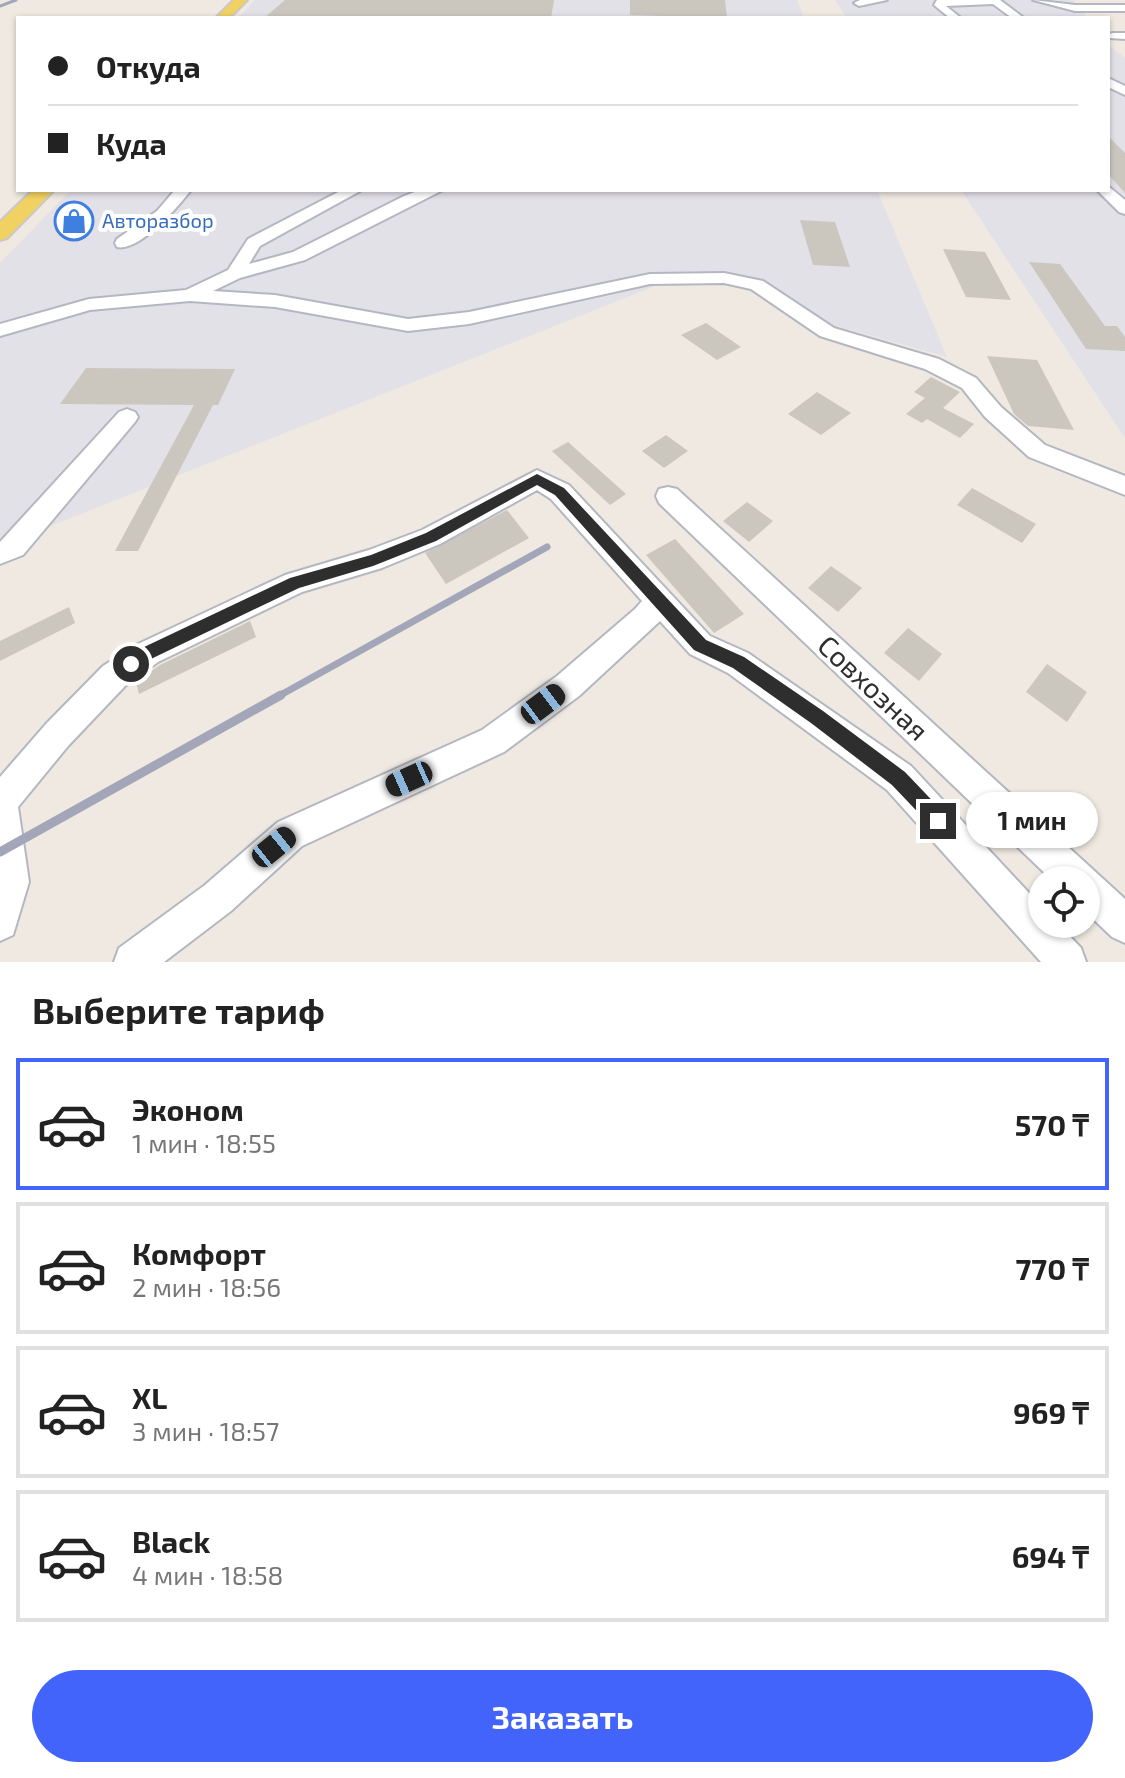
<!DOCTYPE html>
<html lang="ru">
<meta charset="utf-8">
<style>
:root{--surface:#fff;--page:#f6f6f6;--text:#222;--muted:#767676;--line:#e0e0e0;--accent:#4264fb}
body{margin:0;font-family:"Exo 2",sans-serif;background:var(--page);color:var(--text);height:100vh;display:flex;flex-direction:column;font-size:30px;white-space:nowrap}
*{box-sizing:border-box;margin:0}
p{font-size:26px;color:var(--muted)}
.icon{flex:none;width:44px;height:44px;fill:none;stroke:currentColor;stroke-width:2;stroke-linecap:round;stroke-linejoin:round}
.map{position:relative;height:962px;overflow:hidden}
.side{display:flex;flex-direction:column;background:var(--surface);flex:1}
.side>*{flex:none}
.top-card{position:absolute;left:16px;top:16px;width:1094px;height:176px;border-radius:0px;box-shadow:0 2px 6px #0004;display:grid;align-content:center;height:176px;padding:0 32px;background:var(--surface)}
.buttons{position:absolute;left:1028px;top:866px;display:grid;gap:16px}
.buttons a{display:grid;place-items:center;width:72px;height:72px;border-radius:50%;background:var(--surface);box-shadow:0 2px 6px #0004;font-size:40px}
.end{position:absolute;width:36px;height:36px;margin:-18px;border:10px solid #2e2e2e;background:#fff;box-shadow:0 0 0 4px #fff}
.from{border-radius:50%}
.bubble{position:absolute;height:56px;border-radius:28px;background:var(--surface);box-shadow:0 2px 6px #0004;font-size:26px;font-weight:700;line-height:56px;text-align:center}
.car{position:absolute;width:24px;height:48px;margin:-24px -12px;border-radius:10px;box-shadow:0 0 6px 2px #0007;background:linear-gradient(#222 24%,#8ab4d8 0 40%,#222 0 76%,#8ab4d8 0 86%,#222 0)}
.top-card b{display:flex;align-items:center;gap:28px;height:76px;font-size:30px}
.top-card b+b{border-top:2px solid var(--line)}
.top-card i{width:20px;height:20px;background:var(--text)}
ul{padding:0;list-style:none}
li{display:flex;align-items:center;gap:24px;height:132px;margin:0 16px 12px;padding:0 16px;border:4px solid var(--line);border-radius:0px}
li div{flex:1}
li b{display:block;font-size:30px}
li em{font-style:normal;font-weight:700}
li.on{border-color:var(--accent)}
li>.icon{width:72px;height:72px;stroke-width:1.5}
h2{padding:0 32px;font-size:36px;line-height:96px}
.cta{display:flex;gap:16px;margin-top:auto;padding:16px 32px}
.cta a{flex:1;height:92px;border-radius:48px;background:var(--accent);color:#fff;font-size:32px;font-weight:700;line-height:92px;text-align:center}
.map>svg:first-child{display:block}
.industrial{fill:#e3e1e8}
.building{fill:#cbc7bf}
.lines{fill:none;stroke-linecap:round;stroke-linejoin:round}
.minor-casing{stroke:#b4b7c1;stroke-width:4}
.major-casing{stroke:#c9c9c9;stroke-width:4}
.minor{fill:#fff;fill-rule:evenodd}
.major{fill:#f2d163;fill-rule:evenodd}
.rail-far2{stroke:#a3a6b8;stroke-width:3}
.rail-far1{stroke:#a3a6b8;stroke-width:7}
.rail{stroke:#a3a6b8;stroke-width:9}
.route{fill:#2e2e2e}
.labels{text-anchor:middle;stroke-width:8;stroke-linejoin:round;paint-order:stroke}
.far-shop-label{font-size:20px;fill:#366cbe;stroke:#fff;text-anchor:start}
.near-street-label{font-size:28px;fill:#2e2e2e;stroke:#fff}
</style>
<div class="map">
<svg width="1125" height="962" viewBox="0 0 1125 962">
<rect width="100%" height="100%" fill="#efe9e1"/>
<g class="industrial">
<polygon points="255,0 797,0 804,18 238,18"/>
<polygon points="835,0 1073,0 1088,18 847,18"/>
<polygon points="1108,45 1125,58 1125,438 961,190 1108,190"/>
<polygon points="71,190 877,190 947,357 822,322 726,275 693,271 0,546 0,263"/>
</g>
<g class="building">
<polygon points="285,0 554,0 551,18 264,18"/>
<polygon points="630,0 725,0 727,18 630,15"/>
<polygon points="1108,136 1125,153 1125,193 1108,174"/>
<polygon points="800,220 835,222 850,267 813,265"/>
<polygon points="943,249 985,252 1011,300 966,297"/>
<polygon points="1029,262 1060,264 1105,326 1117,326 1125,337 1125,351 1086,349"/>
<polygon points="706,323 741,347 717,360 681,335"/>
<polygon points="987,356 1037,360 1074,430 1028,426 1014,414"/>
<polygon points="86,368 235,369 218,405 213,405 138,551 115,551 194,405 60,404"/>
<polygon points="931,377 960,392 943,408 974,424 960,438 927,419 922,423 906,414 925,398 914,392"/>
<polygon points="817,392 851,413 821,435 788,414"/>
<polygon points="666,435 688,451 664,468 642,451"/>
<polygon points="568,442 626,494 610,505 552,451"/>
<polygon points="972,488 1036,524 1022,543 957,505"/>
<polygon points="747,502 773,521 749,542 723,521"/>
<polygon points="507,510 529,538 446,584 425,553"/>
<polygon points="675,539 744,614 714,633 646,555"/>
<polygon points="831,566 862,588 838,612 808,588"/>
<polygon points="69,607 75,623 0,661 0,641"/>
<polygon points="250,621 256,637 139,694 136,682 160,665"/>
<polygon points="908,628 942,654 919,681 884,653"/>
<polygon points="1047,664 1087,692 1067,722 1026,692"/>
</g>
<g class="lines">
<g class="minor-casing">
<g id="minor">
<polygon points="887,0 859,6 854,3 860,0"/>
<polygon points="937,0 1000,0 1024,18 1012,18 993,4 946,6 961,18 950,18 934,5"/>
<polygon points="1033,0 1075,5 1125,5 1125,11 1075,11"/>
<polygon points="1113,33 1125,33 1125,39 1109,38 1109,34"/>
<polygon points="1108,78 1125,86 1125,95 1108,87"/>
<polygon points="1108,186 1125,200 1125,214 1119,212 1097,190 1108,190"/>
<path d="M175,190H191C178,207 139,252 117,247L115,243L117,239L157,211Z"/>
<polygon points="342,190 362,190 260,246 249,264 293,252 404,196 420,190 443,190 305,260 240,278 213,291 275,295 408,319 469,312 650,274 724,273 763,281 834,328 939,359 976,378 1001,407 1045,445 1125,476 1125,495 1029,457 985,417 962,388 925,369 820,336 751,289 724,283 650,284 469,324 408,331 275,307 190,301 90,310 0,336 0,324 89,299 186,290 228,270 248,239"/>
<polygon points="127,409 135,412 138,417 135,422 23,555 0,564 0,542 119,412"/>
<polygon points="537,470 569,485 710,636 748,653 911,766 1042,907 1042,924 1058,924 1081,948 1086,962 1041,962 887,790 728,673 690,654 660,621 579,696 504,752 302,846 231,911 164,962 114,962 119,948 205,885 278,822 482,730 557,676 635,609 642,601 551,499 537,490 440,544 382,568 302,592 158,662 125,686 68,746 18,807 29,882 13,935 0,941 0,777 46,724 103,666 138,644 285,575 369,550 422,530"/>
<polygon points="668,487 677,489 1125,899 1125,943 1112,937 1086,912 1086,880 1052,880 659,503 656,496 659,489"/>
</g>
</g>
<g class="major-casing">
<g id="major">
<polygon points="234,0 247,0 229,18 216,18"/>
<polygon points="33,190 54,190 7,238 0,240 0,222"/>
</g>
</g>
<use href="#minor" class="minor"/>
<use href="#major" class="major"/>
<polyline class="rail-far2" points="0,6 16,0"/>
<polyline class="rail-far1" points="277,697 547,547"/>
<polyline class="rail" points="0,852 281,695"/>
</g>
<polygon class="route" points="537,474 564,488 706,640 744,657 823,711 905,772 945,814 947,821 945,827 938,830 932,827 892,785 811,723 733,668 694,650 555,495 537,485 436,541 373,566 299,588 153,658 137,670 125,670 125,659 142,648 290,578 371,555 426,533"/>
<defs>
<g id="shop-ring" transform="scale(2)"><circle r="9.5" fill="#fff" stroke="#3f7fe0" stroke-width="1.5"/><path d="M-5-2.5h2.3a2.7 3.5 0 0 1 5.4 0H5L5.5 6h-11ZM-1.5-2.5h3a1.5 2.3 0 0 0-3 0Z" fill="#3f7fe0"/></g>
</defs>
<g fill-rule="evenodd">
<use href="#shop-ring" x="74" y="221"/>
</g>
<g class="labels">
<g class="far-shop-label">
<text x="102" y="228">Авторазбор</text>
</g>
<g class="near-street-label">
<text transform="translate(873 688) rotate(43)" y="10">Совхозная</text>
</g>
</g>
</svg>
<div class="buttons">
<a><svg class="icon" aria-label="locate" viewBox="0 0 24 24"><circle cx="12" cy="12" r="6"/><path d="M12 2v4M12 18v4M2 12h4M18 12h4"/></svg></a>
</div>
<i class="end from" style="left:131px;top:664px"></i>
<i class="end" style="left:938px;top:821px"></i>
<div class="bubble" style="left:966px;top:792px;width:132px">1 мин</div>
<i class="car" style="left:543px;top:704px;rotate:53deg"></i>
<i class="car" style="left:409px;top:779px;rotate:246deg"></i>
<i class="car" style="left:274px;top:847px;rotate:51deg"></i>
<div class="top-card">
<b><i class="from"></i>Откуда</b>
<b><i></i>Куда</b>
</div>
</div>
<section class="side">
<h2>Выберите тариф</h2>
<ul>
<li class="on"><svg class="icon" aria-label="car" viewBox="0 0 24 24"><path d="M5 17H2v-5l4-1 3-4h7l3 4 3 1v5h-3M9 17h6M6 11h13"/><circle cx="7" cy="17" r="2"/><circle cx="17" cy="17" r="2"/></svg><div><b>Эконом</b><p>1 мин · 18:55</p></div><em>570 ₸</em></li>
<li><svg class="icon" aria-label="car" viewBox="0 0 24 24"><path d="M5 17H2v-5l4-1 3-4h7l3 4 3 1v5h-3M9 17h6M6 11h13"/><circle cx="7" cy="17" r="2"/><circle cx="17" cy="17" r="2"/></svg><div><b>Комфорт</b><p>2 мин · 18:56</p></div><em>770 ₸</em></li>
<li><svg class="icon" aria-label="car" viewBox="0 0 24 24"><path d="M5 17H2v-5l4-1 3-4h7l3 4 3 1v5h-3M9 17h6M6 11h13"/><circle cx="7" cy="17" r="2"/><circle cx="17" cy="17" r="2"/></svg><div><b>XL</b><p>3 мин · 18:57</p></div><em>969 ₸</em></li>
<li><svg class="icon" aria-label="car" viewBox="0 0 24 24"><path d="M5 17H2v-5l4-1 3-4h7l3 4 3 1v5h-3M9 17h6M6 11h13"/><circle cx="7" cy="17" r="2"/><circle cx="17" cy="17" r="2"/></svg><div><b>Black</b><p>4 мин · 18:58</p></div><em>694 ₸</em></li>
</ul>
<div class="cta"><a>Заказать</a></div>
</section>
